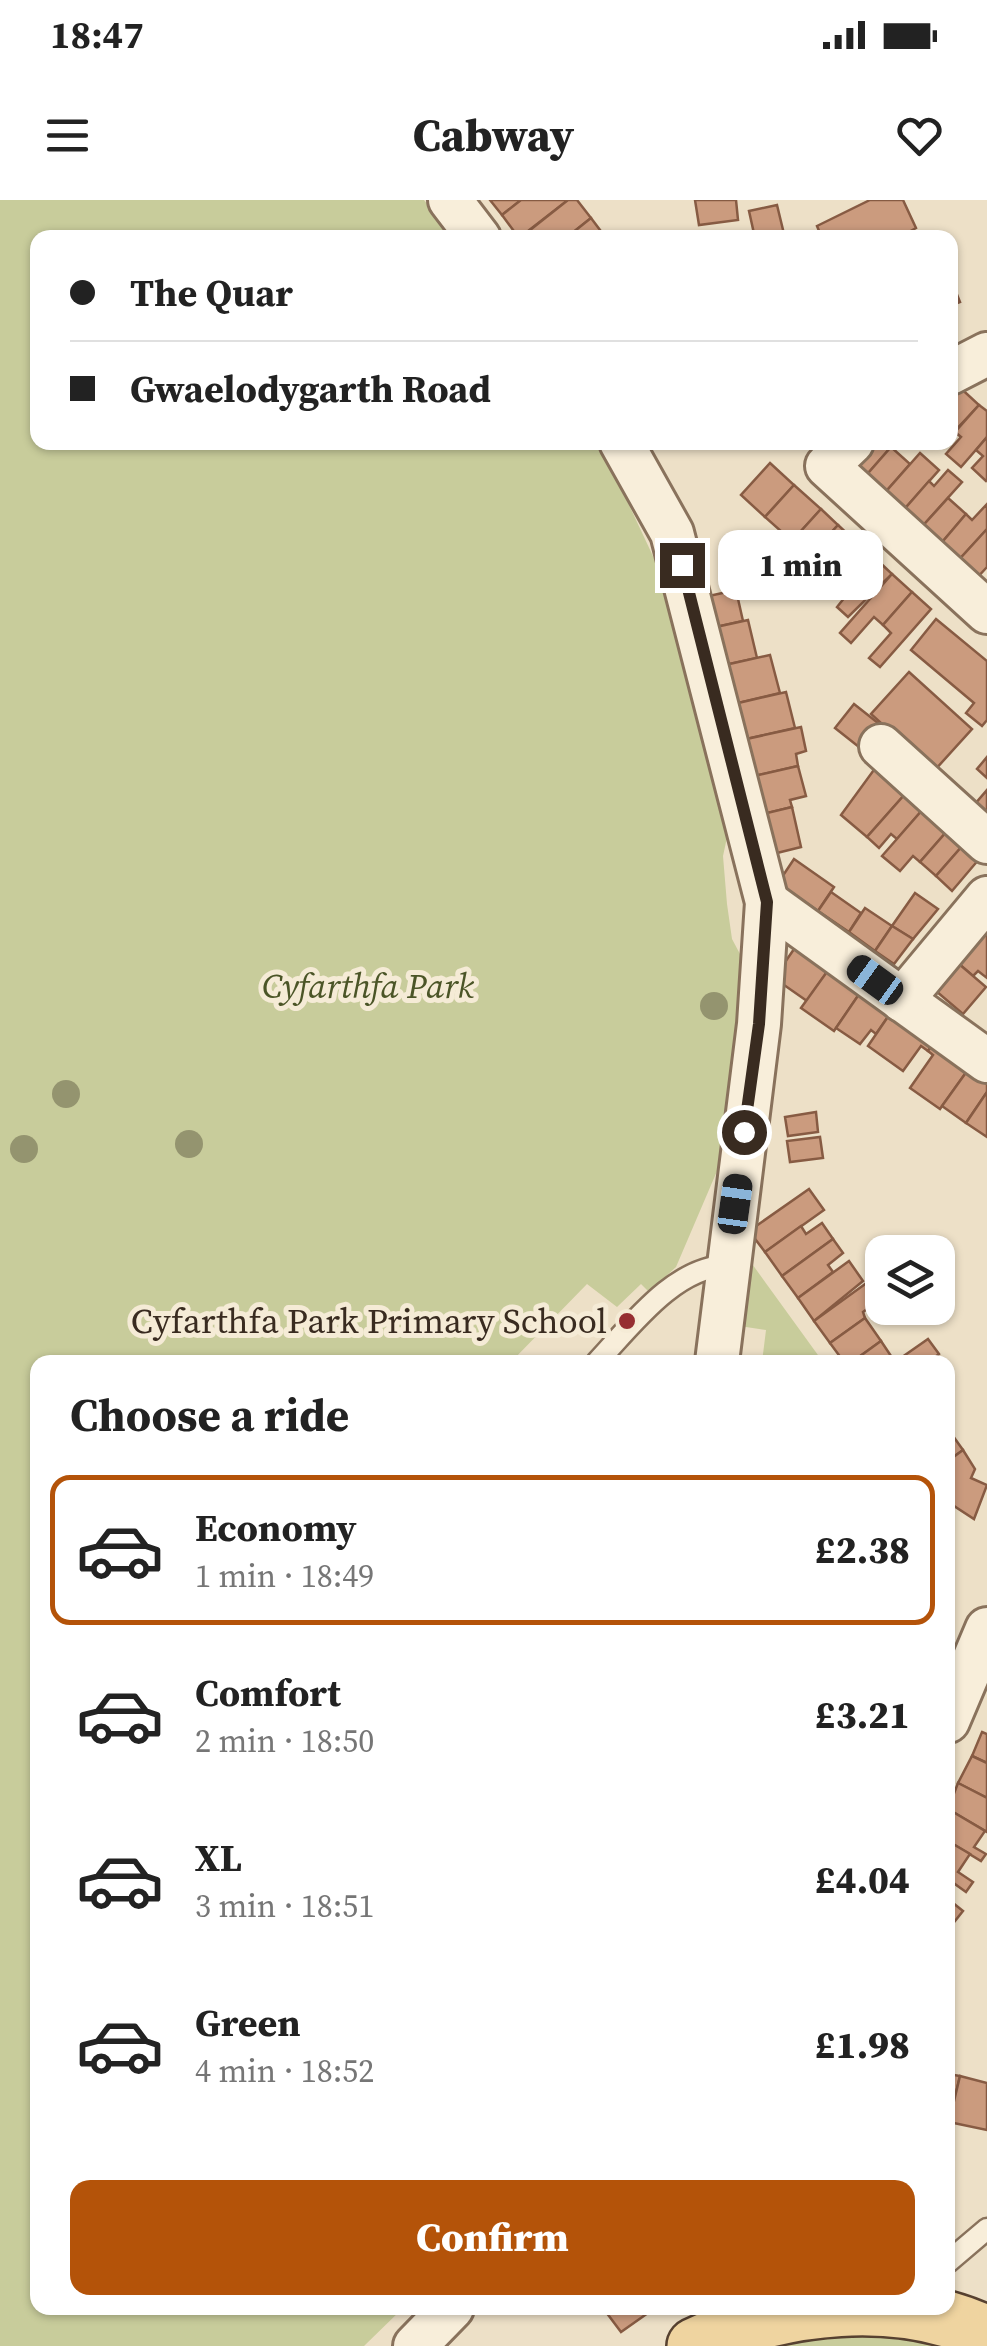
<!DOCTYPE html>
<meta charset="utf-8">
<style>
:root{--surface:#fff;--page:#f6f6f6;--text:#222;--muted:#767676;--line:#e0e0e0;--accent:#b45309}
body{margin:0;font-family:"Source Serif 4",serif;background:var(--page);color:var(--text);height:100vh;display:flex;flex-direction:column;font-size:38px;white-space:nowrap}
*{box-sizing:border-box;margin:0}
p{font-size:32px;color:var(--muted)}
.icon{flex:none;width:55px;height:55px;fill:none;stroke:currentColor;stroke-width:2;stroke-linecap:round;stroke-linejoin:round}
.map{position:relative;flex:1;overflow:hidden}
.sheet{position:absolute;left:30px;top:1155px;width:925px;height:960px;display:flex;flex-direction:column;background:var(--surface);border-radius:20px;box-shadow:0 2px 8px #0004}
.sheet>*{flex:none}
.top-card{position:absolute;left:30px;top:30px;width:928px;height:220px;border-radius:20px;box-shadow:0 2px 8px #0004;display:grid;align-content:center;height:220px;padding:0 40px;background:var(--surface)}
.controls{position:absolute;left:865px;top:1035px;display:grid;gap:20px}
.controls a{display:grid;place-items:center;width:90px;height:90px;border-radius:20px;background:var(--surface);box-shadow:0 2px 8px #0004;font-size:50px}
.end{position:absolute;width:45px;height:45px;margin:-22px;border:12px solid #392b20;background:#fff;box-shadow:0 0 0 5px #fff}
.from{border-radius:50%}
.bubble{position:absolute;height:70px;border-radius:20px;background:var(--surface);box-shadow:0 2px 8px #0004;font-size:32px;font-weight:800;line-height:70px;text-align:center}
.car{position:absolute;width:30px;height:60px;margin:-30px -15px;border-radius:12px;box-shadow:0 0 8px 2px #0007;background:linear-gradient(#222 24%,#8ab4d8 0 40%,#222 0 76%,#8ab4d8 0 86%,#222 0)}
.top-card b{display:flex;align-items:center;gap:35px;height:95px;font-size:38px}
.top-card b+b{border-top:2px solid var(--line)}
.top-card i{width:25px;height:25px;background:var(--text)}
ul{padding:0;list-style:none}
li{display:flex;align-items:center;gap:30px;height:150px;margin:0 20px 15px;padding:0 20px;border:5px solid transparent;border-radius:20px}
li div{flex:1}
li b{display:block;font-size:38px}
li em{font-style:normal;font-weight:800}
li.active{border-color:var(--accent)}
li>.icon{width:90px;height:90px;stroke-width:1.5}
h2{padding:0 40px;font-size:45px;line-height:120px}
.button{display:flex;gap:20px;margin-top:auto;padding:20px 40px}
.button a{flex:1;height:115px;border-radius:20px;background:var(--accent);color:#fff;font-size:40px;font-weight:800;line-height:115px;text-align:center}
.status{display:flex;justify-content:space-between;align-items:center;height:70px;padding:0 50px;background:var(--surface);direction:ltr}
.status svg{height:28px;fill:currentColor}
header{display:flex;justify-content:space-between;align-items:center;height:130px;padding:0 40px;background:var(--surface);font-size:45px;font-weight:800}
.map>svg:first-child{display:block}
.green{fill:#c8cc9b}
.building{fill:#cb9b7e;stroke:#875b43;stroke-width:2.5}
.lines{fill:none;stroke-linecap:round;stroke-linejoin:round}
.lane-casing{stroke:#89725c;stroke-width:25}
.street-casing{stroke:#89725c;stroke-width:48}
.primary-casing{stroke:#574130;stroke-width:60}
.lane{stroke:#f8eeda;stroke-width:20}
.street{stroke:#f8eeda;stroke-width:42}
.primary{stroke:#efd4a0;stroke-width:55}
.tree{fill:#94946f}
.route{stroke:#392b20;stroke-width:12}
.poi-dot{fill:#962e32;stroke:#f5ebd6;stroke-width:4}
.labels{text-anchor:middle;stroke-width:10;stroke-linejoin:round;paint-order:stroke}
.park-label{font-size:35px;font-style:italic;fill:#4b5527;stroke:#f5ebd6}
.poi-label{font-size:35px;fill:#392b20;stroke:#f5ebd6;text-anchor:end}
</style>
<div class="status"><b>18:47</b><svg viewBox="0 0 49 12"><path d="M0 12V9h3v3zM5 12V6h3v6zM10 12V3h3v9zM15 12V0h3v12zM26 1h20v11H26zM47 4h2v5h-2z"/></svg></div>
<header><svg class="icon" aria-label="menu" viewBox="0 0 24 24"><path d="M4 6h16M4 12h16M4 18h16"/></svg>Cabway<svg class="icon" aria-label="heart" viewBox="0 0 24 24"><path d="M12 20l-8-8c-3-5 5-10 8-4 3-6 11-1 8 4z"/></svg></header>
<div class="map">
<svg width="987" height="2146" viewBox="0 0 987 2146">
<rect width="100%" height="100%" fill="#ede0c7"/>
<g class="green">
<polygon points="0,0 424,0 452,37 38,38 38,242 600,243 674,401 731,619 723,656 727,704 732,739 748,769 729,943 676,1067 649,1092 641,1084 617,1107 587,1084 511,1162 38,1162 38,2108 403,2108 364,2146 0,2146"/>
<polygon points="742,1050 823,1162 762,1162 766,1130 733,1125"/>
<polygon points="850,2130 921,2137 950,2146 781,2146"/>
</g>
<g class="building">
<polygon points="490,0 521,0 502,15"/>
<polygon points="521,0 568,0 519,38 502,15"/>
<polygon points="568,0 577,0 591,18 566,38 520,38"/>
<polygon points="695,0 736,0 738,20 699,25"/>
<polygon points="870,0 903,0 916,28 898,38 822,38 817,26"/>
<polygon points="777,5 784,34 755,38 749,11"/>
<polygon points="591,18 606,38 566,38"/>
<polygon points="950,77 960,102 950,106"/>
<polygon points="955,183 979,205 950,236 950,188"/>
<polygon points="979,205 987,211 987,237 961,267 946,254 961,237 955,232"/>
<polygon points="987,237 987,280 986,281 972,268 983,256 976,250"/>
<polygon points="862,242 886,242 891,247 863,279 844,263"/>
<polygon points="891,247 910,264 882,296 863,279"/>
<polygon points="920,253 939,270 901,313 882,296"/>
<polygon points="770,263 794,285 765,317 741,295"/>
<polygon points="948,270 962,282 919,330 901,313 929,281 934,286"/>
<polygon points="794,285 821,309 792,341 765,317"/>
<polygon points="948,298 966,314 938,347 919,330"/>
<polygon points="987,304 987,329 956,363 938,347 966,314 972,320"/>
<polygon points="821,309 838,325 799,368 782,352"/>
<polygon points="838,325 853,339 814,382 799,368"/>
<polygon points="987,329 987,367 975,380 956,363"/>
<polygon points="853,339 873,356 845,388 825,370"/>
<polygon points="873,356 892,374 848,417 837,407 849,392 845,388"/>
<polygon points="892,374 912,392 883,425 874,417 851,443 840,433"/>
<polygon points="736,390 743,421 716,427 709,396"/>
<polygon points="912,392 931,409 880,467 869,458 891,433 883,425"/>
<polygon points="936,419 987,461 987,520 982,526 966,513 974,503 911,450"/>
<polygon points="748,420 757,458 725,465 716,427"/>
<polygon points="770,455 780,493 734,504 725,465"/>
<polygon points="909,472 972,529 934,571 871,514"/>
<polygon points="786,492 795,528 742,540 734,504"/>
<polygon points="854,504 878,523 859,547 835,528"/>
<polygon points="801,527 806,551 796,554 798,566 750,577 742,540"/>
<polygon points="987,557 987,578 977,569"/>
<polygon points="798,566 806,596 790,600 792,607 759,615 750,577"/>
<polygon points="876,567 906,593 867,637 841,615"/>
<polygon points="987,590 987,615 974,605"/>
<polygon points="906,593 924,608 897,639 891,634 879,648 867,637"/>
<polygon points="792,607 801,647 769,655 759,615"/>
<polygon points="924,608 948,630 920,662 913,656 900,671 882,656"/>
<polygon points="948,630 964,644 936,676 920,662"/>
<polygon points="964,644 980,658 952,691 936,676"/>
<polygon points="794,659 834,687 818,711 778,683"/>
<polygon points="831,692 861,713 849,732 818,711"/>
<polygon points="915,693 938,709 913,739 892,726"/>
<polygon points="865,708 892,726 875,751 849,732"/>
<polygon points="892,726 913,739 894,764 875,751"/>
<polygon points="977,728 987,736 987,778 978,771 973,776 952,758"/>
<polygon points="801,739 834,762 807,801 774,778"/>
<polygon points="952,758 986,787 963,814 929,785"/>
<polygon points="834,762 866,784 834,831 801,808"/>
<polygon points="866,784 896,805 876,834 871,830 860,844 836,828"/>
<polygon points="896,805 939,835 928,851 921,846 903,871 868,846"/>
<polygon points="939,835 975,860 940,909 910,888 933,855 928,851"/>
<polygon points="975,860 987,868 987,892 966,923 942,906"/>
<polygon points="987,892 987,937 966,923"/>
<polygon points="816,912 818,932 788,936 785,917"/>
<polygon points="820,937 823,958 790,962 787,941"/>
<polygon points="809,989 824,1010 765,1052 749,1031"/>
<polygon points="822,1023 833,1039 782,1076 765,1052 801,1026 806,1034"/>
<polygon points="833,1039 843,1053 828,1065 833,1072 798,1098 782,1076"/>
<polygon points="849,1061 863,1081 814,1121 798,1098"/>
<polygon points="879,1074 882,1098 863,1112 865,1118 830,1143 814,1121"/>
<polygon points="865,1118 881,1141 852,1162 844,1162 830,1143"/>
<polygon points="928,1139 939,1154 928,1162 895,1162"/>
<polygon points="881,1141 895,1162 852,1162"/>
<polygon points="948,1229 963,1250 948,1261"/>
<polygon points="963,1250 975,1269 971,1278 987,1285 974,1319 948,1302 948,1261"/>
<polygon points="982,1532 987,1534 987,1563 972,1556"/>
<polygon points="972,1556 987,1563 987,1598 958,1583"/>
<polygon points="958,1583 987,1598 987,1632 948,1609"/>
<polygon points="948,1609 985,1631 974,1647 986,1654 981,1661 948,1641"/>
<polygon points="948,1641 970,1654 958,1672 973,1682 966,1692 948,1679"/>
<polygon points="948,1699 963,1711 955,1721 948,1716"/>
<polygon points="948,1874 960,1876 949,1922 948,1921"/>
<polygon points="960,1876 987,1883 987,1930 949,1922"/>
<polygon points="603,2108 655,2108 621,2132"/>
</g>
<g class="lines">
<g class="lane-casing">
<g id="lane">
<path d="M597,1162C630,1127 675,1066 727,1066"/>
<polyline points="948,2062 987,2029"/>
</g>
</g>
<g class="street-casing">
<g id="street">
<polyline points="450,0 479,38"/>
<polyline points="950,173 987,154"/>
<polyline points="621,242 672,333 767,702 759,824 717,1162"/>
<polyline points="852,242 827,266 987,412"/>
<polyline points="881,546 987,642"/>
<polyline points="767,702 987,861"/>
<polyline points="902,800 987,698"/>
<polyline points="948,1521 987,1429"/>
<polyline points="415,2146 452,2108"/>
</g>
</g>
<g class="primary-casing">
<path id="primary" d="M695,2146C781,2104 898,2092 987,2134"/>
</g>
<use href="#lane" class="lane"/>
<use href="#street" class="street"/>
<use href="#primary" class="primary"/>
</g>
<g class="tree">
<circle cx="714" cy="806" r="14"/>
<circle cx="66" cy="894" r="14"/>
<circle cx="189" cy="944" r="14"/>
<circle cx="24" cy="949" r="14"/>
</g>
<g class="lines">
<polyline class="route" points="682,365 767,702 759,824 744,932"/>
</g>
<circle class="poi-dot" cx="627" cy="1121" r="10"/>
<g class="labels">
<g class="park-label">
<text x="368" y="798">Cyfarthfa Park</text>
</g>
<g class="poi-label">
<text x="607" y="1133">Cyfarthfa Park Primary School</text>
</g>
</g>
</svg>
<div class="controls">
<a><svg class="icon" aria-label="layers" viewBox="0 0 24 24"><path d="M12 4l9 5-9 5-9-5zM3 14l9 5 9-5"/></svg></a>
</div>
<i class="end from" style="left:744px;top:932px"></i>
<i class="end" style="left:682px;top:365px"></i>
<div class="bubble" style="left:718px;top:330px;width:165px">1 min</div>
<i class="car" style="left:875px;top:780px;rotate:306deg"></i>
<i class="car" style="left:735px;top:1004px;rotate:8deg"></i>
<div class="top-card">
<b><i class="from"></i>The Quar</b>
<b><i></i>Gwaelodygarth Road</b>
</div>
<section class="sheet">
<h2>Choose a ride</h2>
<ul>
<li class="active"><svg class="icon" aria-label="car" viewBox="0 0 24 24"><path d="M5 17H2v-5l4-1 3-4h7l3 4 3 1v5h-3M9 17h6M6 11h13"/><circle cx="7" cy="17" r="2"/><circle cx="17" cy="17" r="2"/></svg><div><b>Economy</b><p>1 min · 18:49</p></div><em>£2.38</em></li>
<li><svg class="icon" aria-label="car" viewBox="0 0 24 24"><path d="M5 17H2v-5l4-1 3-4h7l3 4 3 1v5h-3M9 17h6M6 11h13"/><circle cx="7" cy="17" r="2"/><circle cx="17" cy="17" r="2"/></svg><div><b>Comfort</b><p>2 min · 18:50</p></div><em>£3.21</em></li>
<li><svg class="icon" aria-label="car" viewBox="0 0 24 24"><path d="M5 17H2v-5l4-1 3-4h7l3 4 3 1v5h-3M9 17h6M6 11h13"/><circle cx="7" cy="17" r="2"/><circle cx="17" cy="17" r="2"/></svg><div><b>XL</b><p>3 min · 18:51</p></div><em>£4.04</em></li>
<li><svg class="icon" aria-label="car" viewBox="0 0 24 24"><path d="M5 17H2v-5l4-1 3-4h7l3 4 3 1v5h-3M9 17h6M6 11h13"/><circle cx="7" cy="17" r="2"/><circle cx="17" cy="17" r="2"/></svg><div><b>Green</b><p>4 min · 18:52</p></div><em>£1.98</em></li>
</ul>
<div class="button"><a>Confirm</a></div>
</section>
</div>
